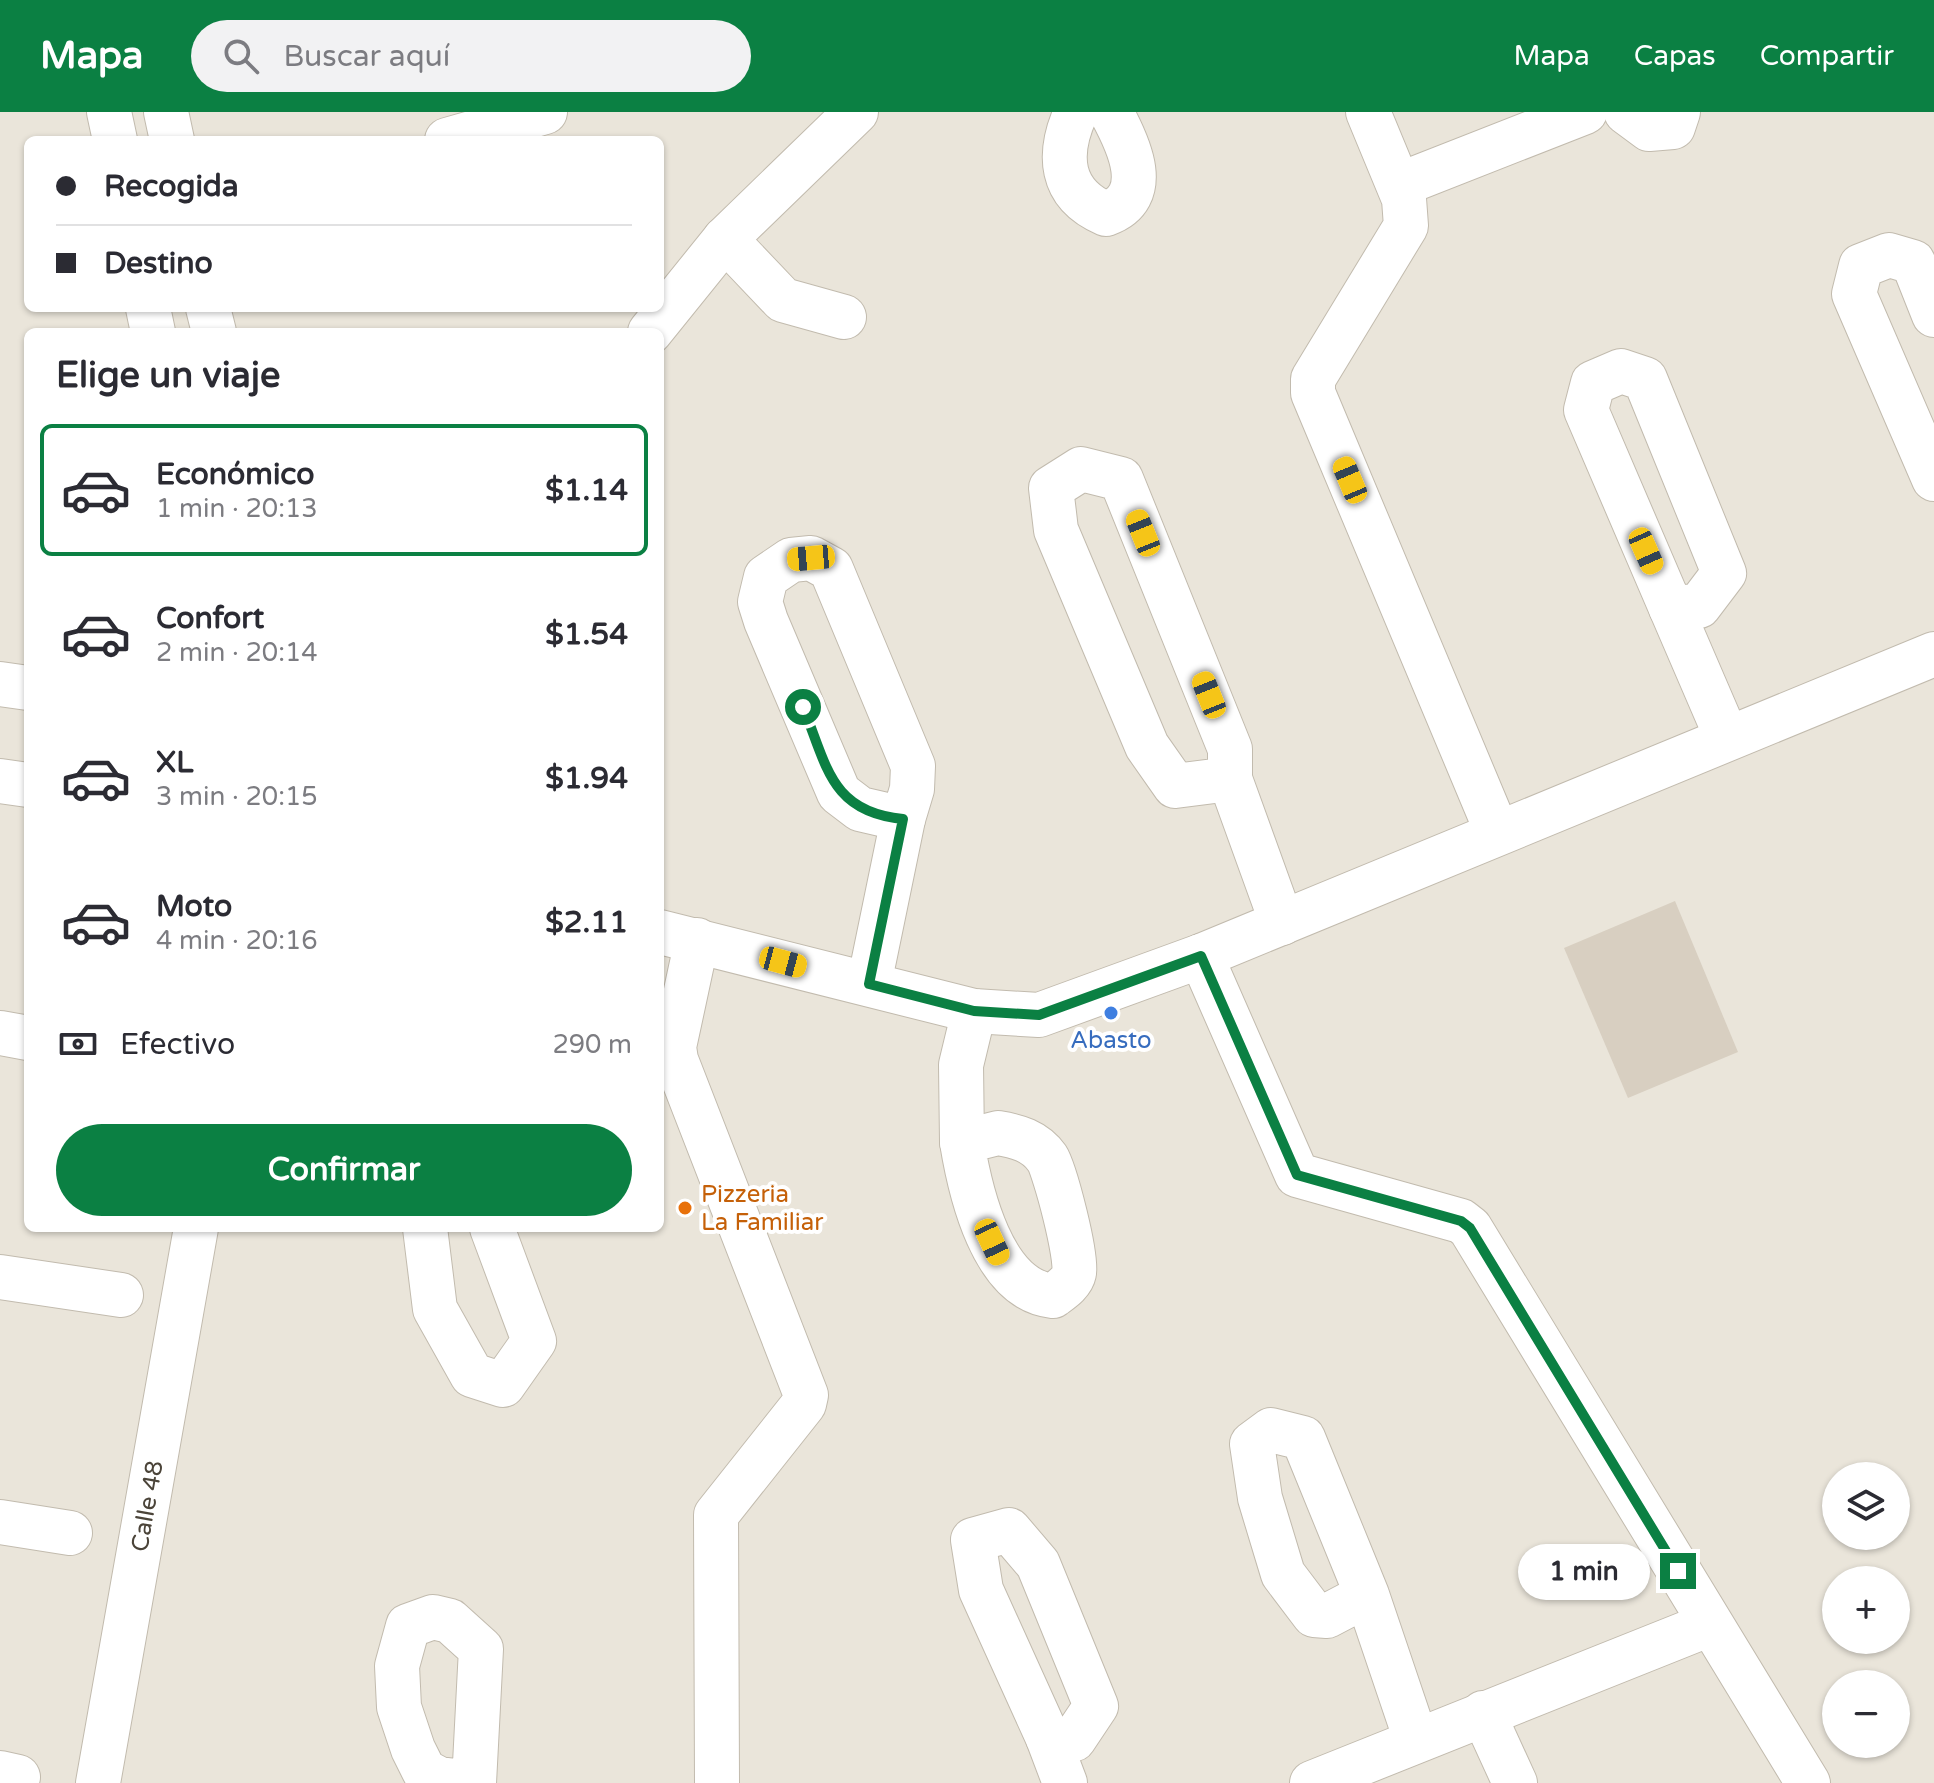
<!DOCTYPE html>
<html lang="es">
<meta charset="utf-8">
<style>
:root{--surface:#fff;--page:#f2f2f3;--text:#2b2b33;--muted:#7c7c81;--line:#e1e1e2;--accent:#0b8043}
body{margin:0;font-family:"Varela Round",sans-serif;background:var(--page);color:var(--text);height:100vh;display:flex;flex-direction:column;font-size:30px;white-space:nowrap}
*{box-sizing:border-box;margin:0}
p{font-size:26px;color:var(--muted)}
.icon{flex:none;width:44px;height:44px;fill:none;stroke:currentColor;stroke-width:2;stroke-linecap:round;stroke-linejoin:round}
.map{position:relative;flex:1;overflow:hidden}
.side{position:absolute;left:24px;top:216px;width:640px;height:904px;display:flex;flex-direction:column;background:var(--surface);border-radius:12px;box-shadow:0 2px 6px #0004}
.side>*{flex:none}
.top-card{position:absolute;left:24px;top:24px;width:640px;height:176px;border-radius:12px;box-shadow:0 2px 6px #0004;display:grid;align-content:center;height:176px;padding:0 32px;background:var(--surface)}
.buttons{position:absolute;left:1822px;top:1350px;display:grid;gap:16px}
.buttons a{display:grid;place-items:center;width:88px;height:88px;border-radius:50%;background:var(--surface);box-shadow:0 2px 6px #0004;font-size:40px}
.end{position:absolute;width:36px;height:36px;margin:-18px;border:10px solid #0b8043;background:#fff;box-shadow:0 0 0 4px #fff}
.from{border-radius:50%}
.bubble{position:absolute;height:56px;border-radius:28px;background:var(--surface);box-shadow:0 2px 6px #0004;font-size:26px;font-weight:800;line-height:56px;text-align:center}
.car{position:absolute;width:24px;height:48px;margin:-24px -12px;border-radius:10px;box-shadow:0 0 6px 2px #0007;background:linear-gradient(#f5c518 24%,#345 0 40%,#f5c518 0 76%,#345 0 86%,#f5c518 0)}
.top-card b{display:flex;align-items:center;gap:28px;height:76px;font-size:30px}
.top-card b+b{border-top:2px solid var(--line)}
.top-card i{width:20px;height:20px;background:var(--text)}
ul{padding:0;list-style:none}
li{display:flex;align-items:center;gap:24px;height:132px;margin:0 16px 12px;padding:0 16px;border:4px solid transparent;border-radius:12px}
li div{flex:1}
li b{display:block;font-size:30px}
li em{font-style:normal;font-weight:800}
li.on{border-color:var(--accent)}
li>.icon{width:72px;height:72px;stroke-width:1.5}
h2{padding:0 32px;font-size:36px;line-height:96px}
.pay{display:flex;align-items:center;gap:20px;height:88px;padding:0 32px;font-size:30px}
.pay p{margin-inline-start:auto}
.action{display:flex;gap:16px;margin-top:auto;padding:16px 32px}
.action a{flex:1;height:92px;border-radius:48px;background:var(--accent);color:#fff;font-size:32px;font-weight:800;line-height:92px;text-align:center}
header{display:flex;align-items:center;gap:48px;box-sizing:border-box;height:112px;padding:0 40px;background:var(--accent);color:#fff}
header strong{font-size:38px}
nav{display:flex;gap:44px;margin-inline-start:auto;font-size:28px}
.search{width:560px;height:72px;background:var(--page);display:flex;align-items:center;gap:20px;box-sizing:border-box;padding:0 28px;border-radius:44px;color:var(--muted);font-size:30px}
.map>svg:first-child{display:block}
.residential{fill:#eae5da;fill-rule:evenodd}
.building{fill:#d8cfc1}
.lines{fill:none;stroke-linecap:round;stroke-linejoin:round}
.minor-casing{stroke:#c2bbae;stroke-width:46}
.minor{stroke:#fff;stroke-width:44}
.route{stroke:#0b8043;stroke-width:10}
.shop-dot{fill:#3f7fe0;stroke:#fff;stroke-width:3}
.food-dot{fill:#e8710a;stroke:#fff;stroke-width:3}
.labels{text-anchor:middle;stroke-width:8;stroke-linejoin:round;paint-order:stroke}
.shop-label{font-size:24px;fill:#366cbe;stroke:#fff}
.food-label{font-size:24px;fill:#c56008;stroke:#fff;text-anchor:start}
.street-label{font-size:24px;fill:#4b4439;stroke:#fff}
</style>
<header>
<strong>Mapa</strong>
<div class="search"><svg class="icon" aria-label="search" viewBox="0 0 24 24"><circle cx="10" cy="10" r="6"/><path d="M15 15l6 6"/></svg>Buscar aquí</div>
<nav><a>Mapa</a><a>Capas</a><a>Compartir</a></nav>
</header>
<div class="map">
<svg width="1934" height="1671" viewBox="0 0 1934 1671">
<rect width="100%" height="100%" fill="#f6f3ec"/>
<path class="residential" d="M0,0H1934V1671H0ZM28,28H660V196H28ZM28,220H660V1116H28ZM1836,1364H1896V1424H1836ZM1836,1468H1896V1528H1836ZM1836,1572H1896V1632H1836Z"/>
<polygon class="building" points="1675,789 1738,940 1628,986 1564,836"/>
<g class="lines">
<g class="minor-casing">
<g id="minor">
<polyline points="109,0 115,28"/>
<polyline points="166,0 172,28"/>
<path d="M1076,0C1057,42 1059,82 1106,102C1154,85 1129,33 1111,0"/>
<polyline points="1368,0 1404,87 1406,114 1313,267 1313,281 1497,720"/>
<polyline points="1626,0 1649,17 1673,15 1678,0"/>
<polyline points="447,28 545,0"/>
<polyline points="1399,73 1585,0"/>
<polyline points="725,127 783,188 844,205"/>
<polyline points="148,196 153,220"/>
<polyline points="208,196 214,220"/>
<polyline points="1934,203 1913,150 1889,143 1861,154 1854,182 1934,367"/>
<polyline points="650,220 725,127 856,0"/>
<polygon points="1621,259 1645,267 1724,461 1699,494 1671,496 1586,298 1593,271"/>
<polygon points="1081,357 1121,367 1230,637 1230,667 1175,674 1147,634 1056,418 1051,376"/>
<polygon points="811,446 831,457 913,654 912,677 903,707 860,697 839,681 766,509 760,490 766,465 791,448"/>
<polyline points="1671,496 1727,626"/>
<polyline points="0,572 28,576"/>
<polyline points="1230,667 1282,811"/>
<polyline points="0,669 28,673"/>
<polyline points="660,820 974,899 1039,903 1201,844 1934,542"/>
<polyline points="697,828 674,935 676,948 806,1283 804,1292 716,1403 717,1671"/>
<polyline points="1201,844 1297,1063 1461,1109 1470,1116 1808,1671"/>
<polyline points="869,872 903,707"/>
<polyline points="0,921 28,926"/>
<path d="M998,1021C1017,1024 1035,1029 1047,1046C1055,1058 1078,1147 1074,1161C1072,1171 1061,1178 1053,1184C992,1178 970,1079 962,1030Z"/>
<polyline points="962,1030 961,953 974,899"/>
<polyline points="425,1116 435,1197 472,1263 503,1273 534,1229 492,1116"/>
<polyline points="0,1165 121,1183"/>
<polyline points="0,1410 70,1421"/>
<polygon points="1009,1418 1038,1452 1096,1594 1074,1627 1048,1626 981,1478 973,1428"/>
<polyline points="1367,1483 1327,1504 1314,1503 1283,1462 1260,1386 1252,1332 1271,1318 1303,1326 1367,1483 1416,1628"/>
<polygon points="433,1505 450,1509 481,1537 474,1671 439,1667 424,1659 413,1637 399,1595 397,1554 408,1514"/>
<polyline points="1483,1601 1515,1671"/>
<polyline points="1048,1626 1065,1671"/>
<polyline points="0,1661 18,1665"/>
<polyline points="98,1671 196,1116"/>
<polyline points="1312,1671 1710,1512"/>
</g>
</g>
<use href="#minor" class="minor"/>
</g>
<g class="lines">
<path class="route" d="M803,595C827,653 830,700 903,707L869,872L974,899L1039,903L1201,844L1297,1063L1461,1109L1470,1116L1678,1459"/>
</g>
<circle class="shop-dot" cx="1111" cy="901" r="8"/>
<circle class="food-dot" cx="685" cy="1096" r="8"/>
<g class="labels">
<g class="shop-label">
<text x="1111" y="936">Abasto</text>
</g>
<g class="food-label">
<text x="701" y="1090">Pizzeria<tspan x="701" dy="28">La Familiar</tspan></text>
</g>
<g class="street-label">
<text transform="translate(147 1394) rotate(-80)" y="8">Calle 48</text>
</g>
</g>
</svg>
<div class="buttons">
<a><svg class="icon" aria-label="layers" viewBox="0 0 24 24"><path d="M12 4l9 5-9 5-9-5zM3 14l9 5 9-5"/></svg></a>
<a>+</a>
<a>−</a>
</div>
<i class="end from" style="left:803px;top:595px"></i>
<i class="end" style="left:1678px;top:1459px"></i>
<div class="bubble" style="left:1518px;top:1432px;width:132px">1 min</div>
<i class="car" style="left:1350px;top:368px;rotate:337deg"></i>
<i class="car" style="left:1143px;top:421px;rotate:338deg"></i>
<i class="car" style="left:1646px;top:439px;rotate:156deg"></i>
<i class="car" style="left:811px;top:446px;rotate:265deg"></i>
<i class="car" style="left:1209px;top:583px;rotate:338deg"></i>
<i class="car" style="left:783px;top:850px;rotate:105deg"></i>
<i class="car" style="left:992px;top:1130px;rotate:155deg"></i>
<div class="top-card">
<b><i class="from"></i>Recogida</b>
<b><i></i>Destino</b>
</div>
<section class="side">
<h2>Elige un viaje</h2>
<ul>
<li class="on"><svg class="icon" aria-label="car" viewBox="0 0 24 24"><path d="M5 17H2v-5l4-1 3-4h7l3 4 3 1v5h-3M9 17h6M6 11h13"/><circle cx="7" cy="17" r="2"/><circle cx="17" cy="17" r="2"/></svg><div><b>Económico</b><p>1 min · 20:13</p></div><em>$1.14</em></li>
<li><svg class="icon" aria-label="car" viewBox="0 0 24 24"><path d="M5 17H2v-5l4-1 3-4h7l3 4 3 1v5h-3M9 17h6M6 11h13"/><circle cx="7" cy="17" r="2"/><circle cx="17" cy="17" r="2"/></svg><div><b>Confort</b><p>2 min · 20:14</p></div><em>$1.54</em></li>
<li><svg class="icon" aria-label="car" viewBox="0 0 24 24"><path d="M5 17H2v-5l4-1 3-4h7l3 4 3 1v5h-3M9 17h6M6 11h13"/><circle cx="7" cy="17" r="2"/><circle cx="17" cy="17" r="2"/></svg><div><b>XL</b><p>3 min · 20:15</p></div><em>$1.94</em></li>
<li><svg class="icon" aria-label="car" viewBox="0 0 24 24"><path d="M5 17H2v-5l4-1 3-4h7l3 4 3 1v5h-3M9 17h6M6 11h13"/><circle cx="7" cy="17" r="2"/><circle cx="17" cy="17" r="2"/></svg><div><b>Moto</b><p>4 min · 20:16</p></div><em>$2.11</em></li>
</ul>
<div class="pay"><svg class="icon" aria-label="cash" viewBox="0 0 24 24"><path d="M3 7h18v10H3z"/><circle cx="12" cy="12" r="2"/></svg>Efectivo<p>290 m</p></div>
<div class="action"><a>Confirmar</a></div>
</section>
</div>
